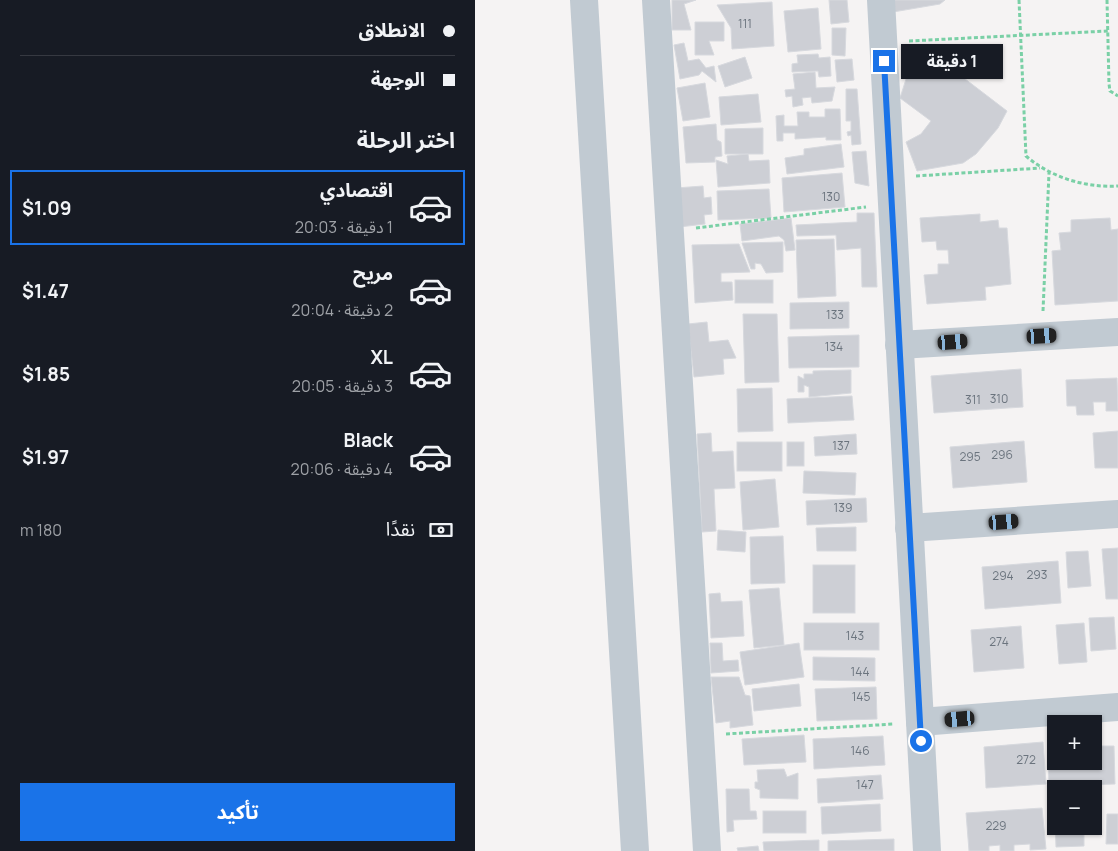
<!DOCTYPE html>
<html lang="ar">
<meta charset="utf-8">
<style>
:root{--surface:#171b24;--page:#242831;--text:#f1f3f6;--muted:#9ea1a6;--line:#363941;--accent:#1a73e8}
body{margin:0;font-family:Manrope,"Noto Sans Arabic",sans-serif;background:var(--page);color:var(--text);direction:rtl;height:100vh;display:flex;flex-direction:column;font-size:19px;white-space:nowrap}
*{box-sizing:border-box;margin:0}
p{font-size:16px;color:var(--muted)}
.icon{flex:none;width:28px;height:28px;fill:none;stroke:currentColor;stroke-width:2;stroke-linecap:round;stroke-linejoin:round}
.map{position:relative;flex:1;overflow:hidden;direction:ltr}
.details{display:flex;flex-direction:column;background:var(--surface);width:475px}
.details>*{flex:none}
.guide{display:grid;align-content:center;height:110px;padding:0 20px;background:var(--surface)}
.buttons{position:absolute;left:572px;top:715px;display:grid;gap:10px}
.buttons a{display:grid;place-items:center;width:55px;height:55px;border-radius:0px;background:var(--surface);box-shadow:0 1px 4px #0004;font-size:25px}
.end{position:absolute;width:22px;height:22px;margin:-11px;border:6px solid #1a73e8;background:#fff;box-shadow:0 0 0 2px #fff}
.from{border-radius:50%}
.bubble{position:absolute;height:35px;border-radius:0px;background:var(--surface);box-shadow:0 1px 4px #0004;font-size:16px;font-weight:700;line-height:35px;text-align:center;direction:rtl}
.car{position:absolute;width:15px;height:30px;margin:-15px -8px;border-radius:6px;box-shadow:0 0 4px 1px #0007;background:linear-gradient(#222 24%,#8ab4d8 0 40%,#222 0 76%,#8ab4d8 0 86%,#222 0)}
.guide b{display:flex;align-items:center;gap:18px;height:48px;font-size:19px}
.guide b+b{border-top:1px solid var(--line)}
.guide i{width:12px;height:12px;background:var(--text)}
ul{padding:0;list-style:none}
li{display:flex;align-items:center;gap:15px;height:75px;margin:0 10px 8px;padding:0 10px;border:2px solid transparent;border-radius:0px}
li div{flex:1}
li b{display:block;font-size:19px}
li em{font-style:normal;font-weight:700}
li.current{border-color:var(--accent)}
li>.icon{width:45px;height:45px;stroke-width:1.5}
h2{padding:0 20px;font-size:22px;line-height:60px}
.pay{display:flex;align-items:center;gap:12px;height:55px;padding:0 20px;font-size:19px}
.pay p{margin-inline-start:auto}
.action{display:flex;gap:10px;margin-top:auto;padding:10px 20px}
.action a{flex:1;height:58px;border-radius:0px;background:var(--accent);color:#fff;font-size:20px;font-weight:700;line-height:58px;text-align:center}
main{display:flex;flex:1;min-height:0}
.map>svg:first-child{display:block}
.building{fill:#cdcfd5;stroke:#d7d9de}
.lines{fill:none;stroke-linecap:round;stroke-linejoin:round}
.path{stroke:#7ad0a6;stroke-width:3;stroke-dasharray:4 2.5;stroke-linecap:butt}
.minor{stroke:#c1cad2;stroke-width:28}
.tertiary{stroke:#c1cad2;stroke-width:28}
.route{stroke:#1a73e8;stroke-width:6}
.labels{text-anchor:middle;stroke-width:4.5;stroke-linejoin:round;paint-order:stroke}
.number-label{font-size:12px;fill:#6b747e}
</style>
<main>
<div class="map">
<svg width="643" height="851" viewBox="0 0 643 851">
<rect width="100%" height="100%" fill="#f5f3f3"/>
<g class="building">
<polygon points="197,0 221,0 209,4 216,30 197,30"/>
<polygon points="354,0 372,0 374,22 356,24"/>
<polygon points="413,0 470,0 465,4 418,12"/>
<polygon points="297,2 299,46 257,49 256,28 242,5"/>
<polygon points="343,8 346,49 313,52 309,11"/>
<polygon points="220,22 249,22 249,41 234,41 239,55 220,55"/>
<polygon points="357,28 371,28 370,56 357,55"/>
<polygon points="209,43 213,61 224,59 231,68 239,66 241,82 227,71 224,75 205,79 199,45"/>
<polygon points="343,54 344,58 355,57 356,76 344,77 343,71 317,72 317,64 323,63 322,55"/>
<polygon points="270,57 277,78 250,87 243,66"/>
<polygon points="377,59 379,80 362,82 360,60"/>
<polygon points="340,72 341,88 360,87 357,101 337,103 336,97 327,98 328,105 318,107 317,96 311,97 310,90 320,89 318,74"/>
<polygon points="481,72 532,111 523,128 501,154 488,163 442,171 431,142 446,134 456,121 425,98 432,76"/>
<polygon points="230,83 235,117 208,121 202,88"/>
<polygon points="371,89 382,89 386,144 377,145 376,135 373,136 372,132 376,131 376,121 371,121"/>
<polygon points="283,94 286,122 246,125 244,97"/>
<polygon points="350,109 365,109 366,140 351,140 351,137 320,139 320,133 308,133 308,141 302,141 301,116 309,115 309,126 323,126 322,112 334,112 334,117 350,117"/>
<polygon points="241,124 242,140 246,142 247,156 240,157 240,162 211,163 208,127"/>
<polygon points="288,128 288,154 250,154 250,129"/>
<polygon points="366,144 369,167 312,174 310,158 329,155 329,149"/>
<polygon points="391,151 394,186 380,183 377,152"/>
<polygon points="273,154 274,161 294,160 295,183 243,187 241,160 253,164 252,156"/>
<polygon points="367,173 370,207 309,212 307,178"/>
<polygon points="228,186 229,198 236,197 237,214 229,215 230,224 204,227 201,188"/>
<polygon points="294,189 296,218 243,220 242,191"/>
<polygon points="382,213 399,213 402,287 387,287 386,248 362,250 361,235 322,236 321,225 382,222"/>
<polygon points="505,214 505,222 523,220 524,228 532,228 536,284 510,287 511,300 452,304 449,275 463,274 463,264 474,264 473,250 462,250 461,241 447,242 445,218"/>
<polygon points="316,218 320,250 311,251 309,240 304,236 267,241 265,224"/>
<polygon points="635,218 636,230 643,229 643,301 580,305 577,251 586,250 584,233 596,232 596,220"/>
<polygon points="359,239 361,296 323,298 321,240"/>
<polygon points="308,242 308,272 291,273 286,264 280,263 280,269 276,269 267,243"/>
<polygon points="264,244 275,272 246,273 246,282 257,282 258,300 220,303 217,245"/>
<rect x="260" y="280" width="38" height="23"/>
<polygon points="374,302 374,328 315,329 315,303"/>
<polygon points="268,314 302,314 304,382 270,383"/>
<polygon points="232,322 234,342 253,340 261,358 248,359 249,374 219,377 213,324"/>
<polygon points="384,335 384,367 314,368 313,337"/>
<polygon points="546,369 548,407 459,413 456,376"/>
<polygon points="376,370 376,393 334,397 334,387 329,385 329,392 323,392 323,376 329,379 329,374 338,374 338,371"/>
<polygon points="642,378 643,411 631,411 631,402 618,402 619,415 602,415 601,406 592,406 591,380"/>
<polygon points="297,388 298,431 263,432 262,389"/>
<polygon points="377,396 379,420 313,423 312,399"/>
<polygon points="643,431 643,468 620,468 618,433"/>
<polygon points="236,433 237,452 258,451 260,488 239,489 241,531 227,532 222,434"/>
<polygon points="381,434 382,454 340,456 339,437"/>
<polygon points="549,441 552,482 478,488 475,447"/>
<rect x="262" y="442" width="45" height="29"/>
<rect x="312" y="442" width="17" height="24"/>
<polygon points="329,471 381,473 380,495 328,493"/>
<polygon points="300,479 304,527 268,530 265,482"/>
<polygon points="391,498 392,522 332,525 331,501"/>
<polygon points="381,527 381,551 342,551 341,528"/>
<polygon points="243,530 271,532 270,552 242,550"/>
<polygon points="308,536 310,583 276,584 275,537"/>
<polygon points="643,548 643,599 631,599 627,549"/>
<polygon points="613,551 616,586 593,588 591,552"/>
<polygon points="583,561 586,603 510,609 507,567"/>
<rect x="338" y="565" width="42" height="48"/>
<polygon points="304,588 309,645 279,648 274,590"/>
<polygon points="245,593 246,602 267,601 269,636 236,638 234,594"/>
<polygon points="639,617 641,649 616,651 614,618"/>
<rect x="329" y="623" width="75" height="27"/>
<polygon points="609,623 612,662 584,664 581,625"/>
<polygon points="546,626 549,668 499,672 496,630"/>
<polygon points="235,643 247,643 248,661 263,660 264,671 236,673"/>
<polygon points="324,643 329,677 270,685 265,652"/>
<polygon points="338,657 400,658 400,681 338,680"/>
<polygon points="236,677 264,677 270,695 275,696 278,725 255,728 255,721 241,723"/>
<polygon points="324,684 326,706 279,711 277,689"/>
<polygon points="401,687 402,719 342,721 340,689"/>
<polygon points="329,735 331,762 269,765 267,739"/>
<polygon points="408,736 410,765 339,769 338,739"/>
<polygon points="568,742 571,784 511,788 509,747"/>
<polygon points="619,746 639,746 640,784 574,786 573,748 581,748 581,761 619,761"/>
<polygon points="309,769 312,777 323,773 323,799 285,798 285,790 280,788 280,782 283,782 282,770"/>
<polygon points="406,775 408,799 343,803 342,779"/>
<polygon points="251,789 274,789 275,811 281,811 282,819 258,820 259,831 252,832"/>
<polygon points="579,792 581,792 581,826 609,826 609,846 581,847"/>
<polygon points="405,804 406,831 347,834 346,807"/>
<polygon points="567,808 571,849 555,850 555,844 539,845 539,851 525,851 525,845 514,846 514,851 494,851 491,813"/>
<rect x="288" y="811" width="43" height="22"/>
<polygon points="632,814 643,814 643,844 631,844"/>
<polygon points="419,839 419,851 353,851 353,841"/>
<polygon points="344,840 344,851 289,851 288,842"/>
<polygon points="283,846 284,851 263,851 262,848"/>
</g>
<g class="lines">
<g class="path">
<path d="M544,0L551,156C575,177 610,188 643,186"/>
<polyline points="632,0 634,84 635,91 643,96"/>
<polyline points="434,41 633,31"/>
<polyline points="441,176 565,168"/>
<polyline points="221,228 391,207"/>
<polyline points="568,311 574,173"/>
<polyline points="251,734 419,724"/>
</g>
<g class="minor">
<polyline points="406,0 452,851"/>
<polyline points="424,345 643,332"/>
<polyline points="434,528 643,514"/>
<polyline points="445,722 643,707"/>
</g>
<g class="tertiary">
<polyline points="109,0 160,851"/>
<polyline points="181,0 232,851"/>
</g>
</g>
<g class="lines">
<polyline class="route" points="409,61 446,741"/>
</g>
<g class="labels">
<g class="number-label">
<text x="270" y="28">111</text>
<text x="356" y="201">130</text>
<text x="360" y="319">133</text>
<text x="359" y="351">134</text>
<text x="524" y="403">310</text>
<text x="498" y="404">311</text>
<text x="366" y="450">137</text>
<text x="527" y="459">296</text>
<text x="495" y="461">295</text>
<text x="368" y="512">139</text>
<text x="562" y="579">293</text>
<text x="528" y="580">294</text>
<text x="380" y="640">143</text>
<text x="524" y="646">274</text>
<text x="385" y="676">144</text>
<text x="386" y="701">145</text>
<text x="385" y="755">146</text>
<text x="551" y="764">272</text>
<text x="390" y="789">147</text>
<text x="521" y="830">229</text>
</g>
</g>
</svg>
<div class="buttons">
<a>+</a>
<a>−</a>
</div>
<i class="end from" style="left:446px;top:741px"></i>
<i class="end" style="left:409px;top:61px"></i>
<div class="bubble" style="left:426px;top:44px;width:102px">1 دقيقة</div>
<i class="car" style="left:567px;top:336px;rotate:87deg"></i>
<i class="car" style="left:478px;top:342px;rotate:86deg"></i>
<i class="car" style="left:529px;top:522px;rotate:86deg"></i>
<i class="car" style="left:485px;top:719px;rotate:265deg"></i>
</div>
<section class="details">
<div class="guide">
<b><i class="from"></i>الانطلاق</b>
<b><i></i>الوجهة</b>
</div>
<h2>اختر الرحلة</h2>
<ul>
<li class="current"><svg class="icon" aria-label="car" viewBox="0 0 24 24"><path d="M5 17H2v-5l4-1 3-4h7l3 4 3 1v5h-3M9 17h6M6 11h13"/><circle cx="7" cy="17" r="2"/><circle cx="17" cy="17" r="2"/></svg><div><b>اقتصادي</b><p>1 دقيقة · 20:03</p></div><em>$1.09</em></li>
<li><svg class="icon" aria-label="car" viewBox="0 0 24 24"><path d="M5 17H2v-5l4-1 3-4h7l3 4 3 1v5h-3M9 17h6M6 11h13"/><circle cx="7" cy="17" r="2"/><circle cx="17" cy="17" r="2"/></svg><div><b>مريح</b><p>2 دقيقة · 20:04</p></div><em>$1.47</em></li>
<li><svg class="icon" aria-label="car" viewBox="0 0 24 24"><path d="M5 17H2v-5l4-1 3-4h7l3 4 3 1v5h-3M9 17h6M6 11h13"/><circle cx="7" cy="17" r="2"/><circle cx="17" cy="17" r="2"/></svg><div><b>XL</b><p>3 دقيقة · 20:05</p></div><em>$1.85</em></li>
<li><svg class="icon" aria-label="car" viewBox="0 0 24 24"><path d="M5 17H2v-5l4-1 3-4h7l3 4 3 1v5h-3M9 17h6M6 11h13"/><circle cx="7" cy="17" r="2"/><circle cx="17" cy="17" r="2"/></svg><div><b>Black</b><p>4 دقيقة · 20:06</p></div><em>$1.97</em></li>
</ul>
<div class="pay"><svg class="icon" aria-label="cash" viewBox="0 0 24 24"><path d="M3 7h18v10H3z"/><circle cx="12" cy="12" r="2"/></svg>نقدًا<p>180 m</p></div>
<div class="action"><a>تأكيد</a></div>
</section>
</main>
